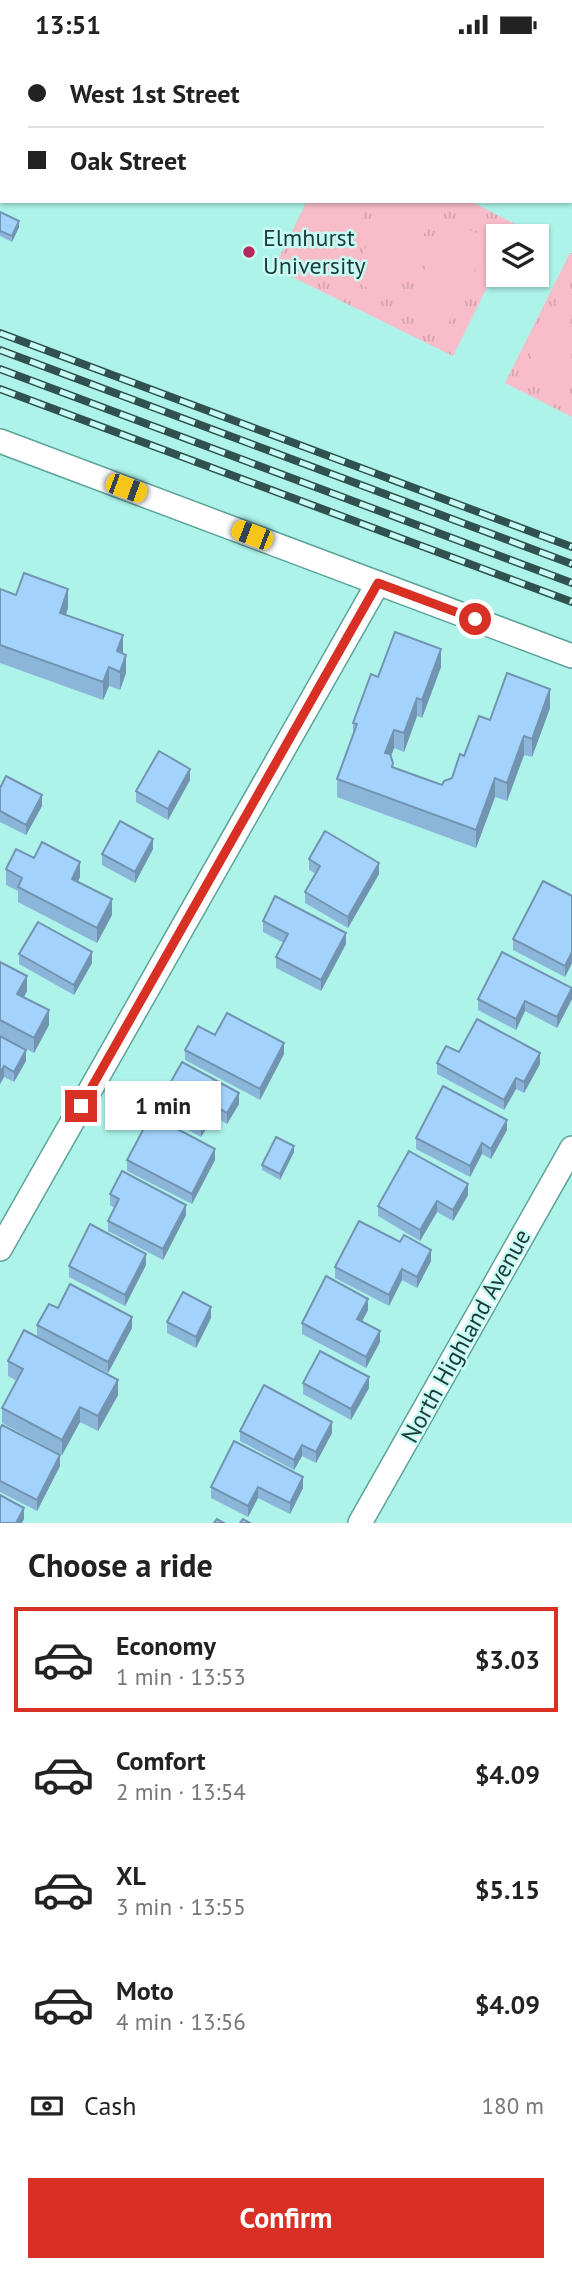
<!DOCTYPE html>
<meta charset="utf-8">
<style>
:root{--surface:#fff;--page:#f2f2f2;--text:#222;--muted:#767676;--line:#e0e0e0;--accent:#d93025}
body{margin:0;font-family:"PT Sans",sans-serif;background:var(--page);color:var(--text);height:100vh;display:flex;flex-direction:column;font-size:26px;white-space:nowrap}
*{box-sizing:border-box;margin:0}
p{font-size:23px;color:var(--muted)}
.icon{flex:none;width:38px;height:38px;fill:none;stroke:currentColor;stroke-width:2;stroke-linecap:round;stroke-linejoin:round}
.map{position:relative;height:1474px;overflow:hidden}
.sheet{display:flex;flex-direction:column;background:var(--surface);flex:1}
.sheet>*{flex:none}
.guide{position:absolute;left:0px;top:0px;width:572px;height:154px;box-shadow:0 2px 5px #0004;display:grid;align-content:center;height:154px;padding:0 28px;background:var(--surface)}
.tools{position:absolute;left:486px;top:175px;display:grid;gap:14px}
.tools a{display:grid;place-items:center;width:63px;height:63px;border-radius:0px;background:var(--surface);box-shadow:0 2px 5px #0004;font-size:35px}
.end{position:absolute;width:32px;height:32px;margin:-16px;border:9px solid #d93025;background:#fff;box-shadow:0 0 0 4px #fff}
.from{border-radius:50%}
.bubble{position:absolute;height:49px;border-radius:0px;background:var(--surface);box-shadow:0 2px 5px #0004;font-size:23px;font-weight:600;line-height:49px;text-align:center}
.car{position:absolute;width:21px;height:42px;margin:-21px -10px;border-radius:9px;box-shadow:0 0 5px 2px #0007;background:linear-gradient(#f5c518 24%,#345 0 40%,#f5c518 0 76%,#345 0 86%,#f5c518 0)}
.guide b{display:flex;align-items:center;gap:24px;height:66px;font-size:26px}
.guide b+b{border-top:2px solid var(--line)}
.guide i{width:18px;height:18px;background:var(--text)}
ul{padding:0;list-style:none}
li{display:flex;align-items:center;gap:21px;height:105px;margin:0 14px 10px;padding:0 14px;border:4px solid transparent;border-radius:0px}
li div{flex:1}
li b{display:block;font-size:26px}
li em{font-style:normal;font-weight:600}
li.current{border-color:var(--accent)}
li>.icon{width:63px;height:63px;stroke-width:1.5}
h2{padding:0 28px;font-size:32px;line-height:84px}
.pay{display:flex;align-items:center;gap:18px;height:77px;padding:0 28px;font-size:26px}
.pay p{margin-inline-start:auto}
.primary-button{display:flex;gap:14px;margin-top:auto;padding:14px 28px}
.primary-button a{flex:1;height:80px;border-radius:0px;background:var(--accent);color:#fff;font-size:28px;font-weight:600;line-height:80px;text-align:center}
.status{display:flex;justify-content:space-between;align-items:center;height:49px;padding:0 35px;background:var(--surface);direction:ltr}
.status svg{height:19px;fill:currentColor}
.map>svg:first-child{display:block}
.grass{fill:url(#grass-tufts)}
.garden{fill:#f8bdc9}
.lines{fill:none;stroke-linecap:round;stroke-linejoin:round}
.minor-casing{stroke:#5ea39a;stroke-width:26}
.minor{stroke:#fff;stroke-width:23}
.rail-casing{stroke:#30514d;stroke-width:8}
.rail{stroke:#c6fdf5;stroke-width:5;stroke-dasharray:16;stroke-linecap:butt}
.wall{fill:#8cb5da}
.shaded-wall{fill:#7294b1}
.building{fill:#a3d3fd;stroke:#7294b1;stroke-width:2}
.route{stroke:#d93025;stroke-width:9}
.poi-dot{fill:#b7295a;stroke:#c6fdf5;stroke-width:2.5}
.labels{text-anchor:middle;stroke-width:5;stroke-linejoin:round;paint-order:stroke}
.poi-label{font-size:24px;fill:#1f3b38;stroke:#c6fdf5;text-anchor:start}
.street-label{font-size:24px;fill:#1f3b38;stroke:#c6fdf5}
</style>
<div class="status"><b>13:51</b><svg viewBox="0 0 49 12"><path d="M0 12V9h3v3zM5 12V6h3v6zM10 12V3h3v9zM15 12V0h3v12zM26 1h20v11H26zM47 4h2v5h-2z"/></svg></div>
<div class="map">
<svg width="572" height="1474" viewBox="0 0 572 1474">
<defs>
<pattern id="grass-tufts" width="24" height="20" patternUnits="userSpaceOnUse" patternTransform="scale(1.75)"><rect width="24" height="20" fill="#f8bdc9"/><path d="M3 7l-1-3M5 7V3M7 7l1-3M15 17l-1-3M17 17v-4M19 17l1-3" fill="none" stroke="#d4a3ad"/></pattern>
</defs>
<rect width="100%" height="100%" fill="#adf3e9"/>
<g class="grass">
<polygon points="307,152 470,152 517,176 512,187 499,187 499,214 453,307 274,219"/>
<polygon points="570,204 572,204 572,368 505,334"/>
</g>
<g class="garden">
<polygon points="320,152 371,152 335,224 295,203"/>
<polygon points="389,152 413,152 435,163 391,251 350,230"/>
<polygon points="449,170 490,191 446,279 406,258"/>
<polygon points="570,231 572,329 567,338 526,318"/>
</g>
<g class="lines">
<g class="minor-casing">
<g id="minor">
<polyline points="0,392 572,607"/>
<polyline points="0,1200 378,534"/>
<polyline points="360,1474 572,1099"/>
</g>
</g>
<use href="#minor" class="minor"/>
<g class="rail-casing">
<g id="rail">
<polyline points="0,284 572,498"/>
<polyline points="0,301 572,515"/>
<polyline points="0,320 572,534"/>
<polyline points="0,340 572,553"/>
</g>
</g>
<use href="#rail" class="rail"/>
</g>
<g class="wall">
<polygon points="0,0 20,0 19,2 2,2 2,20 0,20"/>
<polygon points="346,0 397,0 396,2 346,2"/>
<polygon points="439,0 475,0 474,2 442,2"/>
<polygon points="554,0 572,0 572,25 570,24 570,2 554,2"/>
<polygon points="0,163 19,178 12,193 0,187"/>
<polygon points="0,540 16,546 68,559 66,566 123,604 126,624 120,641 109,637 103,651 0,614"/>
<polygon points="441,618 422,669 417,667 404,703 394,699 391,708 393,718 442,736 452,729 464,707 490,671 550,659 532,708 524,706 507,752 495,748 476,799 337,748 337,730 353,686 353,674 378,628"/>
<polygon points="190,731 168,771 136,753 136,742"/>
<polygon points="0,739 42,757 26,786 0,773"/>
<polygon points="153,800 135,834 102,816 102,805"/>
<polygon points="34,809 80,828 78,833 112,866 97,894 18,853 18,842 6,836 6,820"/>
<polygon points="309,810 379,825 348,879 305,854 305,843 316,825 309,821"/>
<polygon points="572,847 572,914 565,928 513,901 513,890"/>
<polygon points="263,872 346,895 321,942 276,919 276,908 284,894 263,883"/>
<polygon points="19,905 92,914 74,946 19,915"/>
<polygon points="0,913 27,942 24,948 49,976 34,1004 0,986"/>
<polygon points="478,950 572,950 557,979 525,962 516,981 478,961"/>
<polygon points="215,986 284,1005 260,1051 185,1011 185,1001"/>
<polygon points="0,987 26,1012 14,1033 4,1028 0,1035"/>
<polygon points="459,1003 540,1015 524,1044 516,1040 504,1061 437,1025 437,1014"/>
<polygon points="159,1054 239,1055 227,1075 214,1067 201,1088 159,1065"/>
<polygon points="507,1081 491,1110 482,1105 470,1128 416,1100 416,1089"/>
<polygon points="294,1103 280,1131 262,1121 262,1116"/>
<polygon points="127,1111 215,1111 192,1155 127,1122"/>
<polygon points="110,1145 186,1166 163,1211 108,1182 108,1172 115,1159 110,1156"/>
<polygon points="468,1146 453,1172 437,1163 420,1192 378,1167 378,1157"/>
<polygon points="431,1212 417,1239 402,1231 389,1257 335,1229 335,1218"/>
<polygon points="146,1216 125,1257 69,1228 69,1217"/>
<polygon points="58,1259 132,1279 108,1324 37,1287 37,1276"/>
<polygon points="368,1261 362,1273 380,1293 366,1319 302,1285 302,1274"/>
<polygon points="211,1269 196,1299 167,1284 167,1273"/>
<polygon points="8,1312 118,1346 98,1382 80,1373 62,1406 2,1374 2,1359 17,1332 8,1327"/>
<polygon points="303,1334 369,1339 351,1371 303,1345"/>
<polygon points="0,1380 60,1417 37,1462 0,1443"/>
<polygon points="240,1382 332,1384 316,1414 302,1407 294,1421 240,1392"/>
<polygon points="211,1438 303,1439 290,1465 258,1449 248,1468 211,1449"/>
</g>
<g class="shaded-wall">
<polygon points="19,172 19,178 12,193 12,187"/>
<polygon points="68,540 68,559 60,582 60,564"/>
<polygon points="123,586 123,605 117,602"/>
<polygon points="441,600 441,618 422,669 422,651"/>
<polygon points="126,606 126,624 120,641 120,623"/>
<polygon points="109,618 109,637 103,651 103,633"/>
<polygon points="550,640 550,659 532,708 532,690"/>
<polygon points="417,649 417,667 404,703 404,684"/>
<polygon points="394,681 394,699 385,722 385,704"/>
<polygon points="524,687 524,706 507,752 507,734"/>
<polygon points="190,720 190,731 168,771 168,760"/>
<polygon points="495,729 495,748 476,799 476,781"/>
<polygon points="42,746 42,757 26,786 26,776"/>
<polygon points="153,790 153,800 135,834 135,823"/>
<polygon points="80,813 80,828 72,845 72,830"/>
<polygon points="379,814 379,825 348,879 348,868"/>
<polygon points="112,850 112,866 97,894 97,879"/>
<polygon points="346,884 346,895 321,942 321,931"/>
<polygon points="92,903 92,914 74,946 74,936"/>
<polygon points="572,903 572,914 565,928 565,917"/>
<polygon points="27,927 27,942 17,960 17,945"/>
<polygon points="572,939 572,950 557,979 557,968"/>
<polygon points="525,952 525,962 516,981 516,970"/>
<polygon points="49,961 49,976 34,1004 34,989"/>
<polygon points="284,994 284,1005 260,1051 260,1040"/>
<polygon points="26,1001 26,1012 14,1033 14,1023"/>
<polygon points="540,1004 540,1015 524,1044 524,1033"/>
<polygon points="4,1017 4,1028 0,1035 0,1024"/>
<polygon points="516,1029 516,1040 504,1061 504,1051"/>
<polygon points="239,1044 239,1055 227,1075 227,1064"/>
<polygon points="214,1056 214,1067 201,1088 201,1077"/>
<polygon points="507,1071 507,1081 491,1110 491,1100"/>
<polygon points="482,1094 482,1105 470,1128 470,1117"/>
<polygon points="294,1097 294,1103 280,1131 280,1125"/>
<polygon points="215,1100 215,1111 192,1155 192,1145"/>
<polygon points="468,1135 468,1146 453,1172 453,1161"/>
<polygon points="437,1152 437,1163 420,1192 420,1181"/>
<polygon points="186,1156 186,1166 163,1211 163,1200"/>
<polygon points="431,1201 431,1212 417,1239 417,1228"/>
<polygon points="146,1205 146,1216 125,1257 125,1246"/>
<polygon points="402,1220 402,1231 389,1257 389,1246"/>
<polygon points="368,1250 368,1261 357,1281 357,1270"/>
<polygon points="211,1258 211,1269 196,1299 196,1288"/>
<polygon points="132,1268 132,1279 108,1324 108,1313"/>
<polygon points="380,1282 380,1293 366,1319 366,1308"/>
<polygon points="369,1328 369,1339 351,1371 351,1360"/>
<polygon points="118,1331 118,1346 98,1382 98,1367"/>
<polygon points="80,1358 80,1373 62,1406 62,1391"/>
<polygon points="332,1373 332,1384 316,1414 316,1403"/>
<polygon points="302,1396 302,1407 294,1421 294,1411"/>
<polygon points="60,1406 60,1417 37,1462 37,1451"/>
<polygon points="303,1428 303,1439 290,1465 290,1454"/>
<polygon points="258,1438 258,1449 248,1468 248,1457"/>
<polygon points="24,1459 24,1470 22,1474 16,1474"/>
</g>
<g class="building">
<polygon points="0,0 12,0 11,2 2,2 2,5 0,5"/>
<polygon points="359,0 391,0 391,2 363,2"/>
<polygon points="554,0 572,0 572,10 570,9 570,2 557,2"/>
<polygon points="0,163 19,172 12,187 0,182"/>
<polygon points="24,524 68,540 60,564 123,586 117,602 126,606 120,623 109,618 103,633 0,596 0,540 16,546"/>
<polygon points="395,583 441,600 422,651 417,649 404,684 394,681 385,704 390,705 393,714 392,718 442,736 444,732 452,729 460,705 464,707 479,667 490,671 507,624 550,640 532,690 524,687 507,734 495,729 476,781 337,730 357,675 353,674 371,625 378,628"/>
<polygon points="159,702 190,720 168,760 136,742"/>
<polygon points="6,727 42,746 26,776 0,762 0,739"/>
<polygon points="120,772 153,790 135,823 102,805"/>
<polygon points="325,782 379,814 348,868 305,843 320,817 309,810"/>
<polygon points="42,793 80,813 72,830 112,850 97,879 18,838 22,829 6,820 16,800 34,809"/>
<polygon points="543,832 572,847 572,903 565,917 513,890"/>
<polygon points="275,847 346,884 321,931 276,908 288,885 263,872"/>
<polygon points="38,873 92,903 74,936 19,905"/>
<polygon points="502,903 572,939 557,968 525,952 516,970 478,950"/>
<polygon points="0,913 27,927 17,945 49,961 34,989 0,971"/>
<polygon points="227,964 284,994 260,1040 185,1001 198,977 215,986"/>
<polygon points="477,970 540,1004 524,1033 516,1029 504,1051 437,1014 446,997 459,1003"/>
<polygon points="0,987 26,1001 14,1023 4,1017 0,1024"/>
<polygon points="182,1013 239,1044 227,1064 214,1056 201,1077 159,1054"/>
<polygon points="443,1037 507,1071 491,1100 482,1094 470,1117 416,1089"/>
<polygon points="151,1066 215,1100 192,1145 127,1111"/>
<polygon points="276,1088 294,1097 280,1125 262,1116"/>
<polygon points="409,1102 468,1135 453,1161 437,1152 420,1181 378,1157"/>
<polygon points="122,1122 186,1156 163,1200 108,1172 119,1150 110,1145"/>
<polygon points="359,1172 400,1193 404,1186 431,1201 417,1228 402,1220 389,1246 335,1218"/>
<polygon points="90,1175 146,1205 125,1246 69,1217"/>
<polygon points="326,1227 368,1250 357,1270 380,1282 366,1308 302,1274"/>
<polygon points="70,1235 132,1268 108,1313 37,1276 49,1255 58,1259"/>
<polygon points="183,1243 211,1258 196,1288 167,1273"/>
<polygon points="24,1281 118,1331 98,1367 80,1358 62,1391 2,1359 23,1320 8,1312"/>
<polygon points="320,1302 369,1328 351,1360 303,1334"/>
<polygon points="264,1336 332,1373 316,1403 302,1396 294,1411 240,1382"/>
<polygon points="2,1376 60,1406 37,1451 0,1432 0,1380"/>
<polygon points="234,1392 303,1428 290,1454 258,1438 248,1457 211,1438"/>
<polygon points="0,1446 24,1459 16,1474 0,1474"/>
<polygon points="217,1470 224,1474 214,1474"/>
<polygon points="243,1470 250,1474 240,1474"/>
</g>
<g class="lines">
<polyline class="route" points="81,1057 378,534 475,570"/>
</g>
<circle class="poi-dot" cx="249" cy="203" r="7"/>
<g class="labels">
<g class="poi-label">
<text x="263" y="197">Elmhurst<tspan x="263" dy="28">University</tspan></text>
</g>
<g class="street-label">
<text transform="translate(466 1287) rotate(-61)" y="8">North Highland Avenue</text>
</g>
</g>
</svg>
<div class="tools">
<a><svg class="icon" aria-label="layers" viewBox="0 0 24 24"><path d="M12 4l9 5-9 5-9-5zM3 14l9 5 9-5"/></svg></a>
</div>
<i class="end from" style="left:475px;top:570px"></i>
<i class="end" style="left:81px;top:1057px"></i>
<div class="bubble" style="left:105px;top:1032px;width:116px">1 min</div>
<i class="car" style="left:126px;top:439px;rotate:110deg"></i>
<i class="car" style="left:252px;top:486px;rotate:291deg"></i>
<div class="guide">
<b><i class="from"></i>West 1st Street</b>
<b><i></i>Oak Street</b>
</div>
</div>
<section class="sheet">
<h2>Choose a ride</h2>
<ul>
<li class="current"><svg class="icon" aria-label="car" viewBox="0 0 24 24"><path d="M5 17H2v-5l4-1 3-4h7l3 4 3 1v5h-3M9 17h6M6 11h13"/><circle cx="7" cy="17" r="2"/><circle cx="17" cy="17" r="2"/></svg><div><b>Economy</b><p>1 min · 13:53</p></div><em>$3.03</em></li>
<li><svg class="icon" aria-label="car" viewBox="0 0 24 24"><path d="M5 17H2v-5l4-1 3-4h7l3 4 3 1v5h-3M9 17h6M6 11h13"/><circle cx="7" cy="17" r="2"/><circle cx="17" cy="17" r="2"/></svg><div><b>Comfort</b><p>2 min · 13:54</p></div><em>$4.09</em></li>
<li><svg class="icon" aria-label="car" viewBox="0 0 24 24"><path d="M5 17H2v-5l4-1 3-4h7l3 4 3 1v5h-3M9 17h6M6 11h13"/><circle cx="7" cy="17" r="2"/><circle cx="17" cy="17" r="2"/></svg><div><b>XL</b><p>3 min · 13:55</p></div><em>$5.15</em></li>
<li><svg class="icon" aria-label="car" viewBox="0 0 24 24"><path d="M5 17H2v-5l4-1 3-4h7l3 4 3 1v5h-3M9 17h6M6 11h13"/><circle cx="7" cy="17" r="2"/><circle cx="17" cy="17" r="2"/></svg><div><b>Moto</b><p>4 min · 13:56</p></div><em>$4.09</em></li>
</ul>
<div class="pay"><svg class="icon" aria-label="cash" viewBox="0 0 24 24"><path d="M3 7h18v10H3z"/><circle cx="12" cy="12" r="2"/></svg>Cash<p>180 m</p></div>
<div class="primary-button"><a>Confirm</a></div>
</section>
